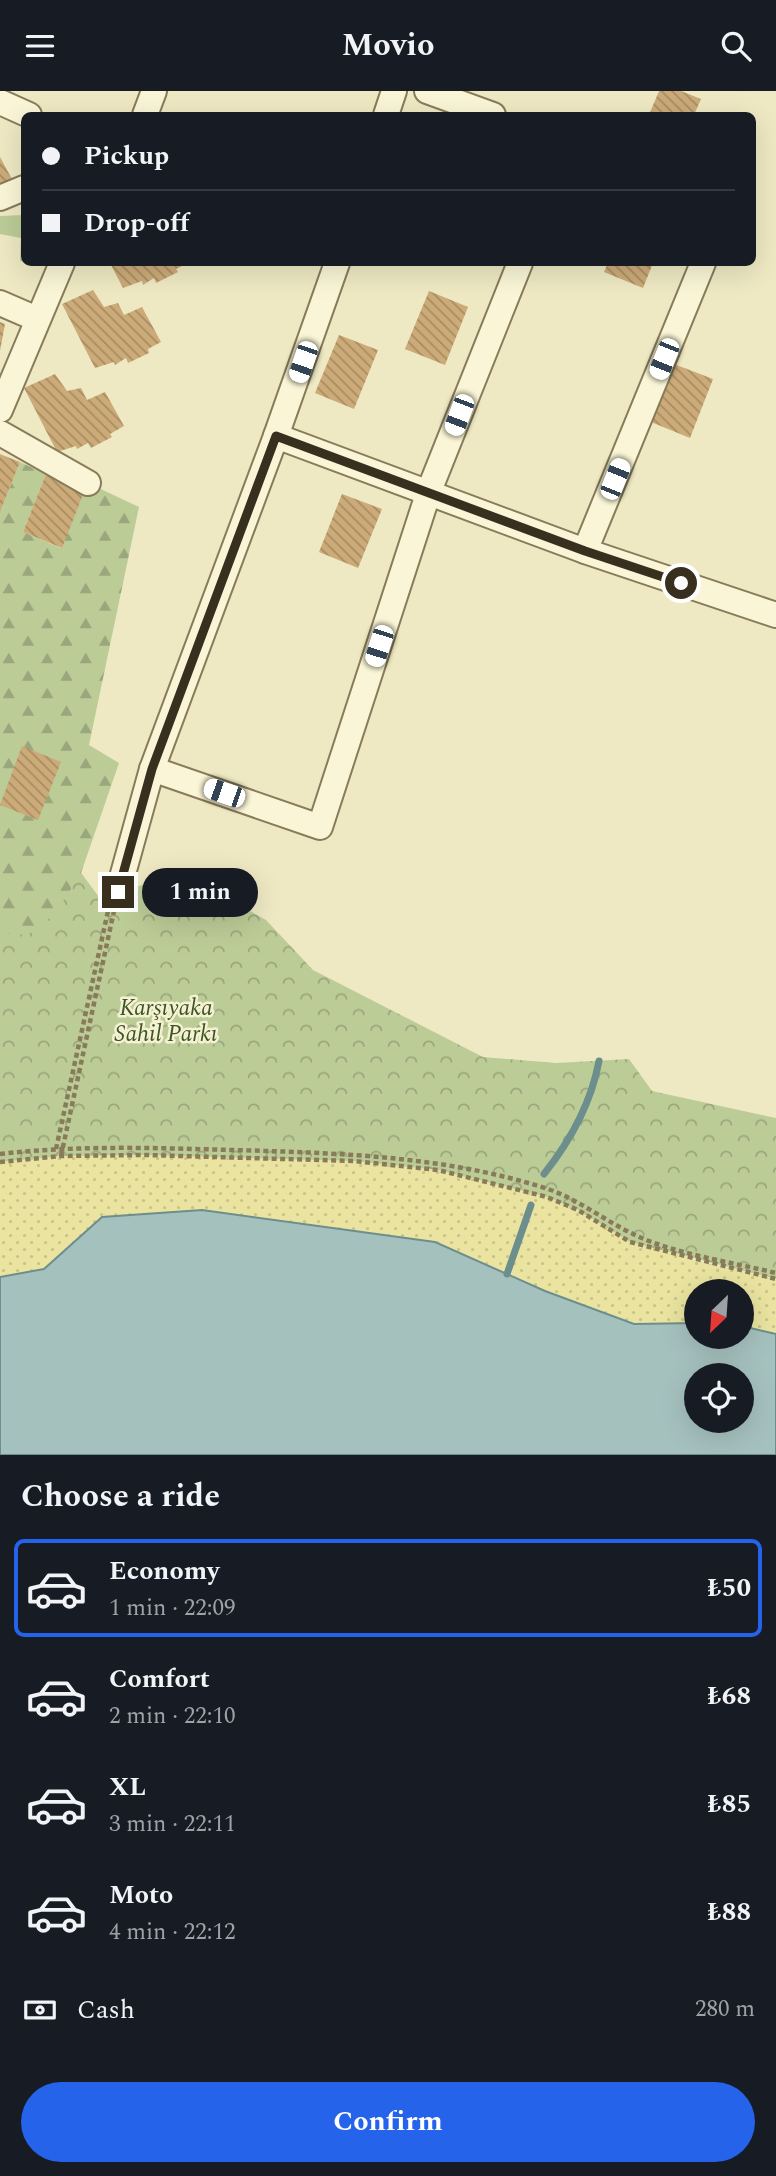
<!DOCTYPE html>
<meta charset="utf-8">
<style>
:root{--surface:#171b24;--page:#242831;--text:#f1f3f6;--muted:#9ea1a6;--line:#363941;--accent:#2563eb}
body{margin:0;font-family:Spectral,serif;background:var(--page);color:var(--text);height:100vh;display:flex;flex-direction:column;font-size:26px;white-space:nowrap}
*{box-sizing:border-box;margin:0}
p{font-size:23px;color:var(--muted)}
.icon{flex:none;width:38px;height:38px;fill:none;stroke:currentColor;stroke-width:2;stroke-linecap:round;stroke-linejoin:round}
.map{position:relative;height:1364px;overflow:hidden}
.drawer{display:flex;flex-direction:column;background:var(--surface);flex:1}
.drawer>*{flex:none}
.banner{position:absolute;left:21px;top:21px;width:735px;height:154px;border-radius:10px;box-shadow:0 7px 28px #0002;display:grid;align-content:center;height:154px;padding:0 21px;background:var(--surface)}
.needle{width:46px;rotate:205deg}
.fabs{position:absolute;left:684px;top:1188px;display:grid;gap:14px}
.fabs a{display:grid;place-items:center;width:70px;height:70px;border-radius:50%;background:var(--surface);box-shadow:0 7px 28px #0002;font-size:35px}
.end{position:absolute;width:32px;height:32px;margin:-16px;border:9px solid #382f1e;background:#fff;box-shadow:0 0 0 4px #fff}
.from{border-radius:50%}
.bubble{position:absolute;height:49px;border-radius:24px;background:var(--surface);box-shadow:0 7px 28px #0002;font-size:23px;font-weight:700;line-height:49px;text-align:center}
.car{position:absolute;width:21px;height:42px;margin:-21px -10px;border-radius:9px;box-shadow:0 0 5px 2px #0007;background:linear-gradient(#fff 24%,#345 0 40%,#fff 0 76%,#345 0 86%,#fff 0)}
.banner b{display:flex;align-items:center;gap:24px;height:66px;font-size:26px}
.banner b+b{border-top:2px solid var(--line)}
.banner i{width:18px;height:18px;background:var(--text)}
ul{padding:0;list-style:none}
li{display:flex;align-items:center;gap:21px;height:98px;margin:0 14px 10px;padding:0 7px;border:4px solid transparent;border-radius:10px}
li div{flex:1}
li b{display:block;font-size:26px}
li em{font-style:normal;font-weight:700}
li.selected{border-color:var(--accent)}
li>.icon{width:63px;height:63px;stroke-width:1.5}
h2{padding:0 21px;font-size:32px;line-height:84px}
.pay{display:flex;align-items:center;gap:18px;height:77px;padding:0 21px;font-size:26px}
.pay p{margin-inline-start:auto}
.action{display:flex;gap:14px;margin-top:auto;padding:14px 21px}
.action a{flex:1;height:80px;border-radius:42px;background:var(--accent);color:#fff;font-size:28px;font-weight:700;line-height:80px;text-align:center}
header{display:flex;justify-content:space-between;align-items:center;height:91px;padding:0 21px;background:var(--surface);font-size:32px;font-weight:700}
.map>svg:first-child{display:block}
.grass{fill:#bccc97}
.forest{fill:url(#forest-firs)}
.sand{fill:url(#sand-dots)}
.park{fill:url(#park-crowns)}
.water{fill:#a5c1be;stroke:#6c8f8d;stroke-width:2;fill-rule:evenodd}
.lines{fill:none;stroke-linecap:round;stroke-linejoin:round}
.stream{stroke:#6c8f8d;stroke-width:7}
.building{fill:url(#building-back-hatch)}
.street-casing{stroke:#887b5a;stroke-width:28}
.path{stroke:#887b5a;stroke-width:4.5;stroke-dasharray:5 3.5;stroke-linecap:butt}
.street{stroke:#f9f5d6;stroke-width:24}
.route{stroke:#382f1e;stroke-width:9}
.labels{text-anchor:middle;stroke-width:5;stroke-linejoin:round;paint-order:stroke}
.park-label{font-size:23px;font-style:italic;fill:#3f5425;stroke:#f5f2d3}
</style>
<header><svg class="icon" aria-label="menu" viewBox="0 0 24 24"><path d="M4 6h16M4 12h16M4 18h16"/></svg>Movio<svg class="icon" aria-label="search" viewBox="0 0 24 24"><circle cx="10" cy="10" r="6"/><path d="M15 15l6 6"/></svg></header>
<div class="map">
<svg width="776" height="1364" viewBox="0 0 776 1364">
<defs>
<pattern id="forest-firs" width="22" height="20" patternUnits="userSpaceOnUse" patternTransform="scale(1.75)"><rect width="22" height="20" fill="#bccc97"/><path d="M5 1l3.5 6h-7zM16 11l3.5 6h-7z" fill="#9aa67b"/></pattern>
<pattern id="sand-dots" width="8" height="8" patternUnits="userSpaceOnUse" patternTransform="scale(1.75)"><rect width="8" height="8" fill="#eae4a0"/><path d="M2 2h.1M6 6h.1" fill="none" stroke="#c9c489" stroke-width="1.8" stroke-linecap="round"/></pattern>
<pattern id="park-crowns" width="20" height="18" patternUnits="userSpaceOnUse" patternTransform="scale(1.75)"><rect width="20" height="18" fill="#bccc97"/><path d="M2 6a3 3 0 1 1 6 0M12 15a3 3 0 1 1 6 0" fill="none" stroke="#9aa67b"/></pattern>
<pattern id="building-back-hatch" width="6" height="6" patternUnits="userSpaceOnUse" patternTransform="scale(1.75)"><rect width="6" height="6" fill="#ccab79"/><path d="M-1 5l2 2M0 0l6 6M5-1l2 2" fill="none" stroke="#a78c63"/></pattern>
</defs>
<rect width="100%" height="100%" fill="#eee9c3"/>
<polygon class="grass" points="24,124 24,171 20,170 21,147 0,143 0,125"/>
<polygon class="forest" points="20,371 46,383 23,441 61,457 88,392 139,416 89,654 119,672 81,782 101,809 0,1071 0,421"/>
<polygon class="sand" points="145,1064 354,1070 438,1079 547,1106 696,1170 776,1188 776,1243 742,1235 742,1200 696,1200 696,1232 634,1233 545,1200 435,1151 102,1126 44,1178 0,1186 0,1071 61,1065"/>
<polygon class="park" points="180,780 266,829 313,879 483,966 556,972 629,968 652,1000 776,1027 776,1188 630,1151 578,1119 547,1106 438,1079 354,1070 145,1064 61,1065 0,1071 0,842 28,844 55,823 81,782 101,809"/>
<path class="water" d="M202,1119L435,1151L545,1200L634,1233L696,1232V1246H742V1235L776,1243V1364H0V1186L44,1178L102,1126ZM696,1284H742V1330H696Z"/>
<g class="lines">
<g class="stream">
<path d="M544,1083C571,1049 591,1013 599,970"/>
<polyline points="507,1183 531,1114"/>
</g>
</g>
<g class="building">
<polygon points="659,0 681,0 701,8 694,24 649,24"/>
<polygon points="0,66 13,90 0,97"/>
<polygon points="110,172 188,172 176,178 178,181 156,192 154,187 143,194 142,190 123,197"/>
<polygon points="608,172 653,172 643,197 604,181"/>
<polygon points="93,199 104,216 118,212 124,224 142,216 161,251 148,258 149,262 128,272 126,267 115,274 114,271 95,277 62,213"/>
<polygon points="429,200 468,216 445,274 405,258"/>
<polygon points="0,231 5,233 0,260"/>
<polygon points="339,244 378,259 354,318 315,302"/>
<polygon points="674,273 713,288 690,347 651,331"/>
<polygon points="55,283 67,300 81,297 87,309 105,301 124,335 110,343 112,346 91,357 88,352 77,358 76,355 57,361 24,297"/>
<polygon points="0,363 20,371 0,421"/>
<polygon points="46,383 85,399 62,457 23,441"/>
<polygon points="342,403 382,418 358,477 319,461"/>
<polygon points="22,655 61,671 38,729 0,714"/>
</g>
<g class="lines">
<g class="street-casing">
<g id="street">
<polyline points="427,0 493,24"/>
<polyline points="0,11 29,24"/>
<polyline points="145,24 154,0"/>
<polyline points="386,24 394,0"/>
<polyline points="0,107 24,97"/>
<polyline points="0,212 37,228"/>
<polyline points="0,319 62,172"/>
<polyline points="0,342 88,392"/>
<polyline points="276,345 585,460 776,524"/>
<polyline points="585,460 703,172"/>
<polyline points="152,678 320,736 429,400 520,172"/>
<polyline points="118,801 152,678 276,345 337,172"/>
</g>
</g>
<g class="path">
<polyline points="56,1058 108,820"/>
<path d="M0,1063C78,1054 155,1057 233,1059C340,1062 446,1065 548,1098C579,1109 604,1129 633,1143C674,1163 731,1171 776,1182"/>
<polyline points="61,1065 114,820"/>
<polyline points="0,1071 61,1065 145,1064 354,1070 438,1079 547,1106 578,1119 630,1151 776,1188"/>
</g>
<use href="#street" class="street"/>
</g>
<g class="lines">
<polyline class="route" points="118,801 152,678 276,345 585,460 681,492"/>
</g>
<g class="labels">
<g class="park-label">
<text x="166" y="924">Karşıyaka<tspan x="166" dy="26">Sahil Parkı</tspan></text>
</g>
</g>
</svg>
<div class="fabs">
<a><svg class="needle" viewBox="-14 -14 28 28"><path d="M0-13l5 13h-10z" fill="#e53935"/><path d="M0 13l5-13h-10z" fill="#9ea1a6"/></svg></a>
<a><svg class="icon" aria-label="locate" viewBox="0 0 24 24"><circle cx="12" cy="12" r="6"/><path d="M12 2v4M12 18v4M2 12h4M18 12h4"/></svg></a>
</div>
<i class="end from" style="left:681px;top:492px"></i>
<i class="end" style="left:118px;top:801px"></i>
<div class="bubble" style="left:142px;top:777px;width:116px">1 min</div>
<i class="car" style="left:664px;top:268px;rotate:202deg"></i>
<i class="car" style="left:303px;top:271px;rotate:199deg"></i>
<i class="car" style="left:459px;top:324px;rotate:201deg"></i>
<i class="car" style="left:615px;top:388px;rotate:22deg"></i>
<i class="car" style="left:379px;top:555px;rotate:198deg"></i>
<i class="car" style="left:224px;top:702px;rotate:289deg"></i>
<div class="banner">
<b><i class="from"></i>Pickup</b>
<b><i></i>Drop-off</b>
</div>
</div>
<section class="drawer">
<h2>Choose a ride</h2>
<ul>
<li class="selected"><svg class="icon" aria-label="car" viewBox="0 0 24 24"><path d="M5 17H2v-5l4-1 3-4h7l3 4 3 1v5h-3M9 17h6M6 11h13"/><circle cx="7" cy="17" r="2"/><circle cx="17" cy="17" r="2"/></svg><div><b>Economy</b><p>1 min · 22:09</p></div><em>₺50</em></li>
<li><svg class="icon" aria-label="car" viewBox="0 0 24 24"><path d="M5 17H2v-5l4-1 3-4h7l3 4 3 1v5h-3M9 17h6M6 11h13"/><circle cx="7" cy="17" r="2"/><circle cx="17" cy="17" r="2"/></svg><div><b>Comfort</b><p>2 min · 22:10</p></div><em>₺68</em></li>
<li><svg class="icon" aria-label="car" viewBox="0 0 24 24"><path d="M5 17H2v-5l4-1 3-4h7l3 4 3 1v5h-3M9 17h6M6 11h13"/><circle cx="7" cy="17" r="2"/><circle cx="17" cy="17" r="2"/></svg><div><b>XL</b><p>3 min · 22:11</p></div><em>₺85</em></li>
<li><svg class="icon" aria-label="car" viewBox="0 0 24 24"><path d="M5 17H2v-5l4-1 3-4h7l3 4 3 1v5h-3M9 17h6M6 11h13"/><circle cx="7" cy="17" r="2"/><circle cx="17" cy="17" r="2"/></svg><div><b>Moto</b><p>4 min · 22:12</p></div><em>₺88</em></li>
</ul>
<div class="pay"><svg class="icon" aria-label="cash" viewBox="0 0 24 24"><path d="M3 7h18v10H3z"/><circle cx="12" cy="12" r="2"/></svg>Cash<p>280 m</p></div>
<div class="action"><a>Confirm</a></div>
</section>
